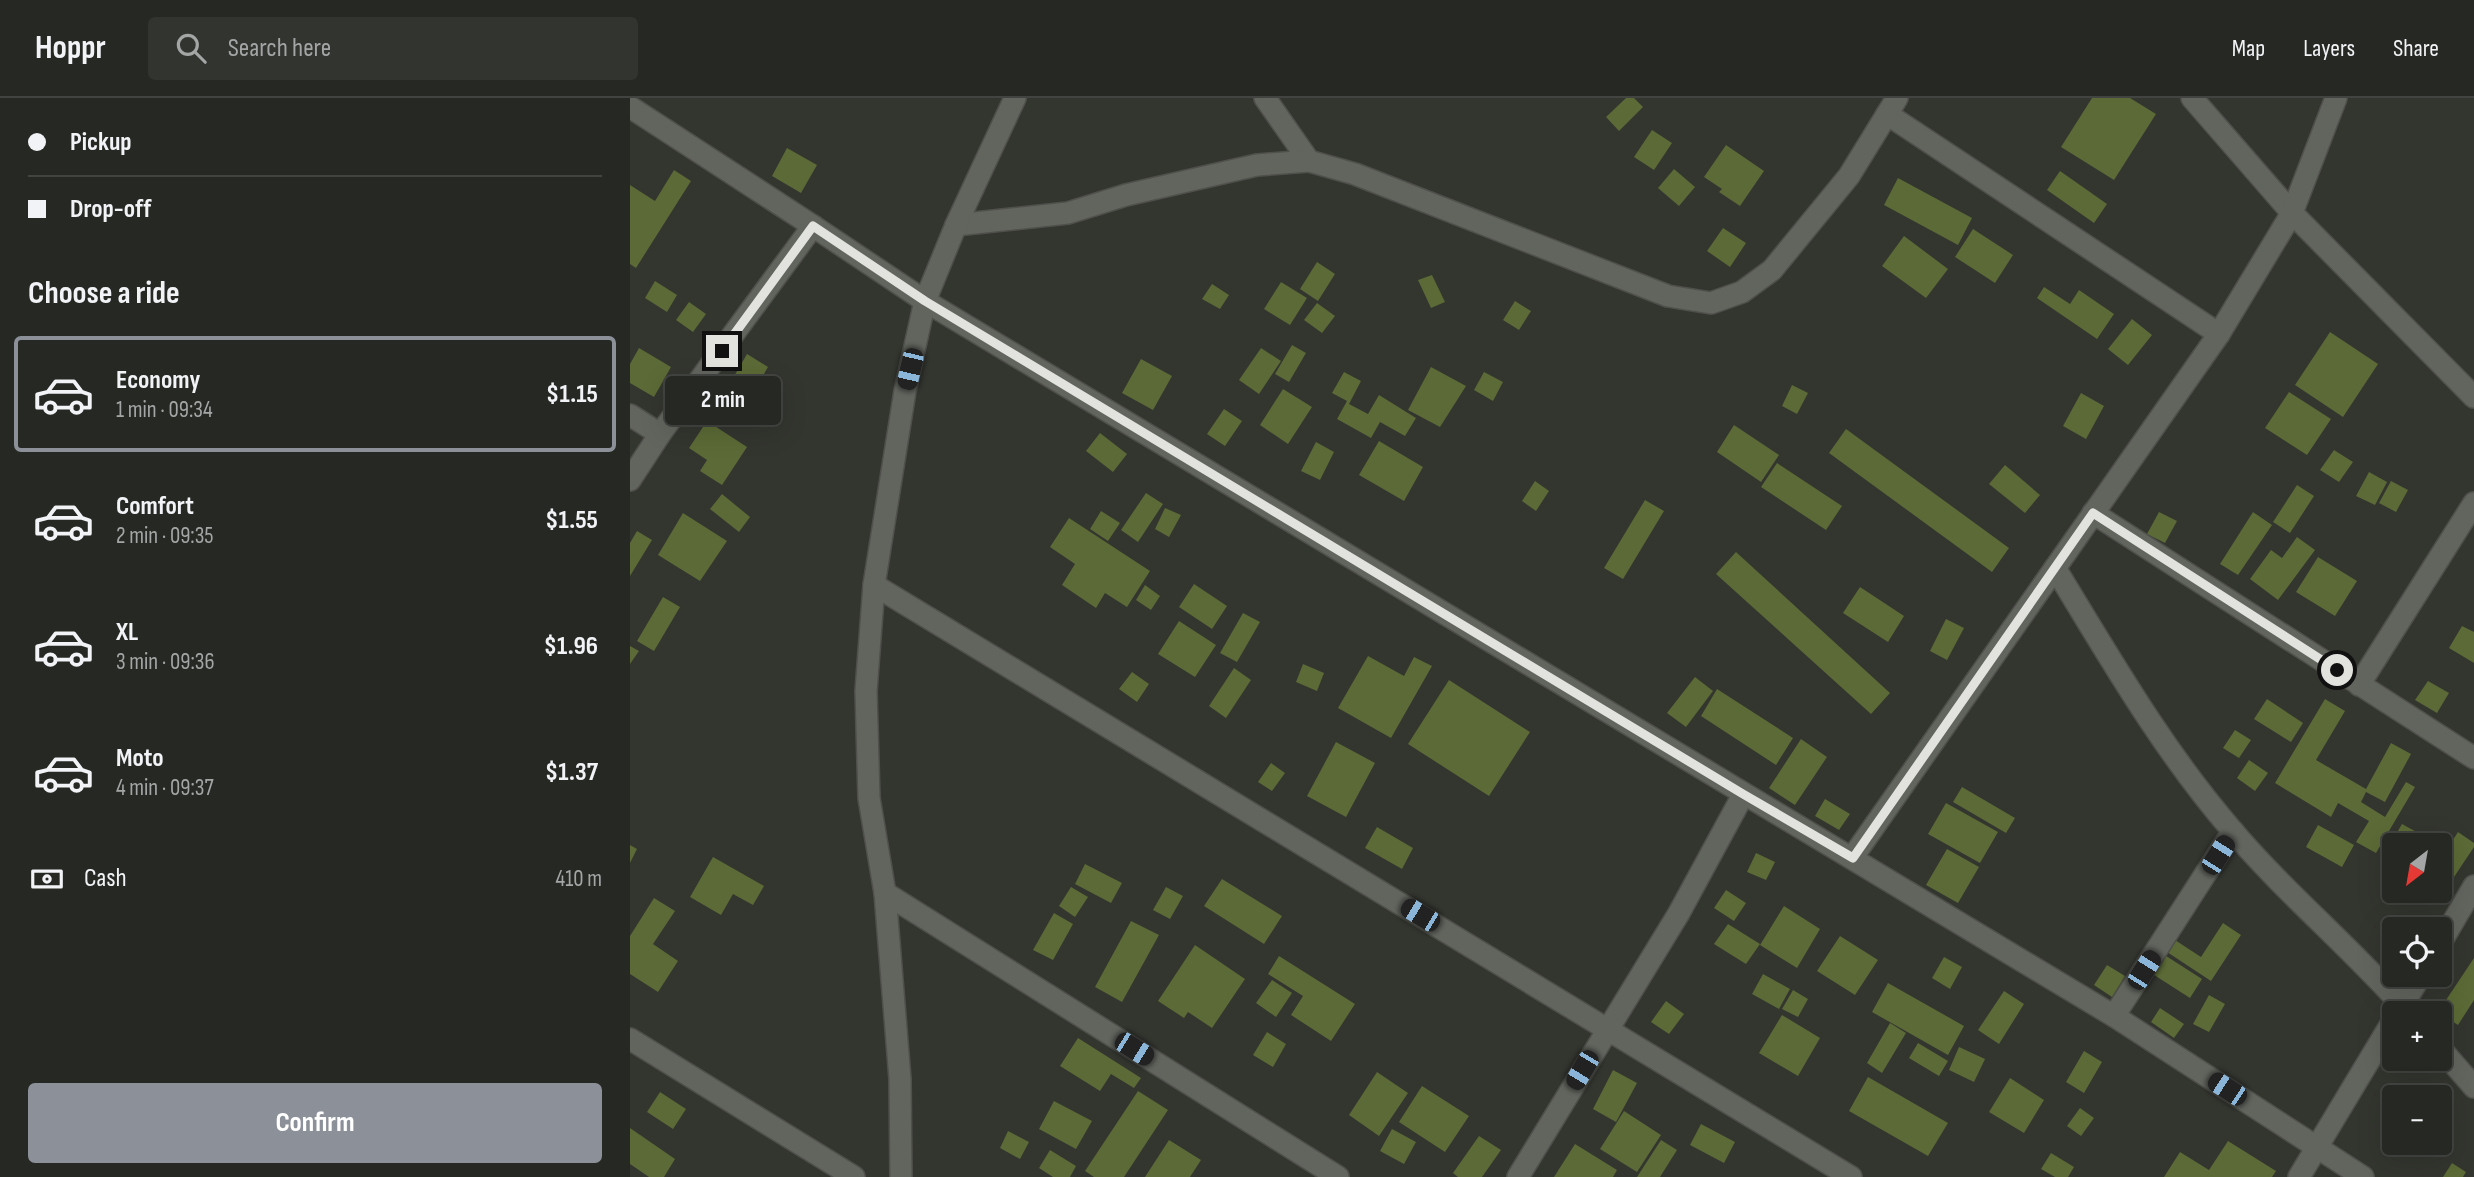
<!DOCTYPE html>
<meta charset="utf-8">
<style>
:root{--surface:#262823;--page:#323430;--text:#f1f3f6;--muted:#a4a6a6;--line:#424441;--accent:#8c9099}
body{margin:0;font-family:"Sofia Sans Condensed",sans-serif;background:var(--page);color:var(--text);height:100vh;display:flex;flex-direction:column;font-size:26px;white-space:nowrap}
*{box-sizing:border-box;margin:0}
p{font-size:23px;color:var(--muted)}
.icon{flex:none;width:38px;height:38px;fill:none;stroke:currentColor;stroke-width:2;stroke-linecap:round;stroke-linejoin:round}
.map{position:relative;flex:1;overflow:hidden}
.details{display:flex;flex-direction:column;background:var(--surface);width:630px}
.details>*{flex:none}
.top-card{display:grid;align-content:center;height:154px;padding:0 28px;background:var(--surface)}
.needle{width:46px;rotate:211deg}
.fabs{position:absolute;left:1752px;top:735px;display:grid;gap:14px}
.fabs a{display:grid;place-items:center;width:70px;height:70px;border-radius:7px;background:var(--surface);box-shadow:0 7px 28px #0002,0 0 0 2px var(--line);font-size:35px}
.end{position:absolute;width:32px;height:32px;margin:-16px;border:9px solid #e2e3df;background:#111;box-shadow:0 0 0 4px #111}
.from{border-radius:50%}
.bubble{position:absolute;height:49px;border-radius:7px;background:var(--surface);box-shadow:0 7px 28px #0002,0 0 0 2px var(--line);font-size:23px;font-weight:700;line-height:49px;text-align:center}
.car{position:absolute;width:21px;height:42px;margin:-21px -10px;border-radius:9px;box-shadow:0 0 5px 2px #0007;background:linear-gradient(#222 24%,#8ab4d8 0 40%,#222 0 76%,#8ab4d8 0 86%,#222 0)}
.top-card b{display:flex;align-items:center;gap:24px;height:66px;font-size:26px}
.top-card b+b{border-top:2px solid var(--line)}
.top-card i{width:18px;height:18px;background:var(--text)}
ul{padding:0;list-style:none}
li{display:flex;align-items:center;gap:21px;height:116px;margin:0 14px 10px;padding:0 14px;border:4px solid transparent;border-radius:7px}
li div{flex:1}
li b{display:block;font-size:26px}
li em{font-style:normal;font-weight:700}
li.current{border-color:var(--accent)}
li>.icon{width:63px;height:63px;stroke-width:1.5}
h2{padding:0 28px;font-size:32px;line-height:84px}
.pay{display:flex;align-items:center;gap:18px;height:77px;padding:0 28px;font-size:26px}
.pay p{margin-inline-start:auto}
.cta{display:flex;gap:14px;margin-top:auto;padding:14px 28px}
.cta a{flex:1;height:80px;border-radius:7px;background:var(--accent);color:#fff;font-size:28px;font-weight:700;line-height:80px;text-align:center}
header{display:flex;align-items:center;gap:42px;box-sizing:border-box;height:98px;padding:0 35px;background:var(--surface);border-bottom:2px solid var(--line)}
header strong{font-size:33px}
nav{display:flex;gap:38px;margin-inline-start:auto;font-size:24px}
.search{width:490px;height:63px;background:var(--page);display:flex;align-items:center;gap:18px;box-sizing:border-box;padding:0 24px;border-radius:7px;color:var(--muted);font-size:26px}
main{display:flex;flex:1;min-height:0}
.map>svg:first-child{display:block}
.building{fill:#5b6a36}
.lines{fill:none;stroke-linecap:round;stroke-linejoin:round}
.minor-casing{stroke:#4f504b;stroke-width:24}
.minor{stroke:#62655e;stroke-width:21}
.route{stroke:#e2e3df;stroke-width:9}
</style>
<header>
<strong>Hoppr</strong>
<div class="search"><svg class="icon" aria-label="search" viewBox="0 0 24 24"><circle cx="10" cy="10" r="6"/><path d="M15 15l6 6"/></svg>Search here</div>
<nav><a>Map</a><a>Layers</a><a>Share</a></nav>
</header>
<main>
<section class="details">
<div class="top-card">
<b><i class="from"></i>Pickup</b>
<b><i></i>Drop-off</b>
</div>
<h2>Choose a ride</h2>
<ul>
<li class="current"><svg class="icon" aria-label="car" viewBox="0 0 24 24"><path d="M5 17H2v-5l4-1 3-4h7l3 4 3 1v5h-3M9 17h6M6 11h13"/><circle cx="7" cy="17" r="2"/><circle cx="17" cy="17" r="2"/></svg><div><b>Economy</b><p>1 min · 09:34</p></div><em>$1.15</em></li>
<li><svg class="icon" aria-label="car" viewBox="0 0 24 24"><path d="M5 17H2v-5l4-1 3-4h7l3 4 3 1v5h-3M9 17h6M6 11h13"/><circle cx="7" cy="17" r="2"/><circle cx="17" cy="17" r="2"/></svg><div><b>Comfort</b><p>2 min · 09:35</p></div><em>$1.55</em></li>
<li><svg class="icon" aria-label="car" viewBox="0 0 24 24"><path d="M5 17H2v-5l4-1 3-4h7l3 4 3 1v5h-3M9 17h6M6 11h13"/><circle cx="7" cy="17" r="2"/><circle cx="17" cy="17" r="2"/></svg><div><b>XL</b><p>3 min · 09:36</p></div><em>$1.96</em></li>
<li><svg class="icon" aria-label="car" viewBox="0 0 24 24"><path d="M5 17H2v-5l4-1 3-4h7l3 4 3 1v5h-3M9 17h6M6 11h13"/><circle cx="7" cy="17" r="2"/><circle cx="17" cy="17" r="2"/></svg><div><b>Moto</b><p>4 min · 09:37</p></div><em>$1.37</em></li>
</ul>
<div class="pay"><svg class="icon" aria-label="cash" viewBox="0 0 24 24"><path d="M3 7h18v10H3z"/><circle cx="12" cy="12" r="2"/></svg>Cash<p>410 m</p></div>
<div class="cta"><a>Confirm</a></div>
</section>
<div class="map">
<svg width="1844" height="1079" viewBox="0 0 1844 1079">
<rect width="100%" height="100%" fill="#33352f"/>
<g class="building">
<polygon points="996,0 1004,0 1013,9 989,33 976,19"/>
<polygon points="1462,0 1500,0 1526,16 1484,82 1431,49"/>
<polygon points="1022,32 1042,45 1024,72 1004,59"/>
<polygon points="1096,47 1134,73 1110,108 1089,94 1092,91 1074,79"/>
<polygon points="157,50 187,67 171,95 142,78"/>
<polygon points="1044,71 1065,89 1049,108 1028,90"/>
<polygon points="44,72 61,83 6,170 0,166 0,87 25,103"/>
<polygon points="1430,73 1477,106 1464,125 1417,92"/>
<polygon points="1268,80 1342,120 1328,147 1254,107"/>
<polygon points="1093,130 1116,145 1100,169 1077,153"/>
<polygon points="1343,131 1383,157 1365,185 1325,159"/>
<polygon points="1274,138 1318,171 1296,200 1252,168"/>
<polygon points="687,164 705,176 688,203 670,191"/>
<polygon points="802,177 815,204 801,210 788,182"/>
<polygon points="25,183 47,197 37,214 15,200"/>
<polygon points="651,184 677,200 660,227 634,211"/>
<polygon points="582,186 599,197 590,211 572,201"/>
<polygon points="1414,189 1440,206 1449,192 1484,216 1467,241 1407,200"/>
<polygon points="885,203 901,213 889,232 873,222"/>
<polygon points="59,204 76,216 63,234 46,222"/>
<polygon points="687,205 705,218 692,235 674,222"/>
<polygon points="1502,221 1522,237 1498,267 1478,251"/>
<polygon points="1700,234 1748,266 1713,319 1665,287"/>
<polygon points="662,247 676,255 659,284 645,276"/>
<polygon points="9,250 41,269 24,299 0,285 0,266"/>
<polygon points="631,250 651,263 629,296 609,282"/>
<polygon points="117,256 138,269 120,300 99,287"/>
<polygon points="511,261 542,278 523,312 492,295"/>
<polygon points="801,269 836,288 810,329 778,312"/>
<polygon points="714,274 731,283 719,306 738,316 749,297 786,320 775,338 750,324 741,340 707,321 717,303 702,295"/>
<polygon points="854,274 873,284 863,303 844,292"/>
<polygon points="1162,287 1178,295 1167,316 1152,308"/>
<polygon points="653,291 682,309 658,346 630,327"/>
<polygon points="1659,294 1701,321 1677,357 1635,330"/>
<polygon points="1451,295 1474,308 1456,341 1433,328"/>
<polygon points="594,311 612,323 595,348 577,336"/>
<polygon points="77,323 117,349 92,387 70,373 77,362 59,350"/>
<polygon points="1104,327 1149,357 1131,384 1087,354"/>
<polygon points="1216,331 1379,450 1362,474 1199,355"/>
<polygon points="470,335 497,356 483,374 456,353"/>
<polygon points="749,343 793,369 774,403 729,377"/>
<polygon points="686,344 704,354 690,382 671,373"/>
<polygon points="1704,352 1723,364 1709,384 1690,372"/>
<polygon points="1147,365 1212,408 1196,432 1131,389"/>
<polygon points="1375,367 1410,397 1395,415 1359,386"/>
<polygon points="1739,374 1757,384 1745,407 1726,398"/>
<polygon points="905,383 919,393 906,413 892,403"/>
<polygon points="1761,383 1778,392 1766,414 1749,405"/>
<polygon points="1667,387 1684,398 1660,435 1643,424"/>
<polygon points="516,395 533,406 508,444 491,432"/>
<polygon points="92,396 120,419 109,434 80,411"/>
<polygon points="1015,402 1034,413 993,481 974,470"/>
<polygon points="535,410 551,417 539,439 525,431"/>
<polygon points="471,413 490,425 478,443 460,431"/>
<polygon points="1529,414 1547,423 1535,445 1517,436"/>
<polygon points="1623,414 1642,427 1608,477 1590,466"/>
<polygon points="53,415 97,443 70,483 28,457"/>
<polygon points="439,420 520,473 497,509 475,495 466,510 432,487 445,466 420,449"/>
<polygon points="7,433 22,442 0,478 0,445"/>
<polygon points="1667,439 1685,452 1648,502 1620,481 1641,452 1652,460"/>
<polygon points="1106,454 1260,595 1241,616 1086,476"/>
<polygon points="1688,459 1727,483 1705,518 1666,494"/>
<polygon points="564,486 597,508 582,531 549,509"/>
<polygon points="515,487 530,498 521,512 506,502"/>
<polygon points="1230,489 1274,518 1258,544 1213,515"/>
<polygon points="33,499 50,509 24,553 7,543"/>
<polygon points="613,515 630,524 607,564 590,555"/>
<polygon points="1316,521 1334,530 1317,562 1300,553"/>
<polygon points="549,523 586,547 565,579 528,556"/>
<polygon points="1832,528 1844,534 1844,565 1819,550"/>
<polygon points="0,548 9,553 0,566"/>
<polygon points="738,558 774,578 784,559 802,568 761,640 708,610"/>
<polygon points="673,566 694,575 687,593 666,584"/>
<polygon points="604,570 621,582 596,620 579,608"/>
<polygon points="502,574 519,586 507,604 489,591"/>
<polygon points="1065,579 1083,593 1056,629 1037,615"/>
<polygon points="819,582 900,634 859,698 778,646"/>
<polygon points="1798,583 1819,595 1807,615 1785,602"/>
<polygon points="1087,591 1163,640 1146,667 1071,618"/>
<polygon points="1637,601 1673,625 1661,644 1624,621"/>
<polygon points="1695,601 1715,613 1686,662 1736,691 1761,645 1781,656 1755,704 1736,694 1731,704 1755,719 1776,684 1785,689 1746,755 1726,744 1739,723 1708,705 1701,719 1645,685"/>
<polygon points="1605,632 1621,642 1609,660 1593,650"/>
<polygon points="1171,641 1197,659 1165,707 1139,690"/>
<polygon points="706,644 745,665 716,719 677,698"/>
<polygon points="1619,662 1638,675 1625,693 1607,680"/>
<polygon points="641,665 655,675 642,693 628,684"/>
<polygon points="1332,689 1385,720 1376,735 1323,704"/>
<polygon points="1195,701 1220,716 1209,732 1185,718"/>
<polygon points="1316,705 1368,734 1350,765 1298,736"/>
<polygon points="1772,726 1810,747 1769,747 1762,743"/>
<polygon points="1688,727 1724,747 1712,769 1676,749"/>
<polygon points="747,729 783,750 772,771 735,750"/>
<polygon points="1828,734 1844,745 1844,749 1824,779 1810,769 1810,762"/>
<polygon points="0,747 7,751 0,765"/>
<polygon points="1317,751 1349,769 1328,805 1296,787"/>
<polygon points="1126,755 1145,764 1136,782 1117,774"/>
<polygon points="83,759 134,788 123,807 103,796 91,817 60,799"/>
<polygon points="455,766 492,785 481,805 445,786"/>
<polygon points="592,781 652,818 634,846 574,808"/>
<polygon points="441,789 458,799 445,819 429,808"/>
<polygon points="536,789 553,798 540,821 523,812"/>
<polygon points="1096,792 1116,805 1104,823 1084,810"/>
<polygon points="24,800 45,813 23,846 48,863 28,894 0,876 0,838"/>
<polygon points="1154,808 1190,831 1167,870 1130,847"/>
<polygon points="424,815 443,826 423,862 403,852"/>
<polygon points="501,823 529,837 492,904 465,889"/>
<polygon points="1593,825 1611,837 1581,883 1537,854 1545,842 1571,859"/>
<polygon points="1098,826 1130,846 1116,866 1084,846"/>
<polygon points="1210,838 1248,862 1225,897 1187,873"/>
<polygon points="565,847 615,881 582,930 558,914 554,920 528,903"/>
<polygon points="1533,856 1572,881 1560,900 1521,875"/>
<polygon points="649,858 725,906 701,943 661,917 673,898 638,876"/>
<polygon points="1314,859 1332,869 1320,891 1302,880"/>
<polygon points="1844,860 1844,902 1828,927 1808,914"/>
<polygon points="1477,867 1495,878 1482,899 1464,887"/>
<polygon points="1133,876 1160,891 1149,911 1122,896"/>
<polygon points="642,882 662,895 646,919 626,905"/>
<polygon points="1258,885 1334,928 1318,957 1242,914"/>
<polygon points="1163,892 1178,901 1168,919 1152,911"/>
<polygon points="1374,893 1394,906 1369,946 1348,932"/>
<polygon points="1579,897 1595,906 1579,934 1563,926"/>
<polygon points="1036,903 1054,916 1039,936 1021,924"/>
<polygon points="1530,910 1554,926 1544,940 1521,924"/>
<polygon points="1152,917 1190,940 1168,978 1129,955"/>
<polygon points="1260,925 1276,935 1252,975 1237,965"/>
<polygon points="637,934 656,946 643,969 623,957"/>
<polygon points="448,940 511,980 504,990 481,976 470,993 430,968"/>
<polygon points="1288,945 1318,963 1309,978 1279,960"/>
<polygon points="1329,949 1355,961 1344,984 1319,972"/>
<polygon points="1454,953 1472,964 1454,995 1436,984"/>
<polygon points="983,972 1007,985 986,1024 963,1011"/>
<polygon points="747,974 778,995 749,1038 719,1017"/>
<polygon points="1238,979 1318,1025 1298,1058 1219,1013"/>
<polygon points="1380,980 1414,1002 1394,1035 1359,1014"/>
<polygon points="792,988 839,1018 815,1054 769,1024"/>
<polygon points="508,993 538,1012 494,1079 464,1079 455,1073"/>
<polygon points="30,994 56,1011 43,1031 17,1014"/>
<polygon points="424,1003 462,1023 446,1051 409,1031"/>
<polygon points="1450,1010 1464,1020 1451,1038 1437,1028"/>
<polygon points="994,1013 1031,1037 1007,1074 970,1051"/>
<polygon points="1071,1026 1105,1044 1094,1065 1060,1047"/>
<polygon points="0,1030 45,1061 34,1079 19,1079 0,1066"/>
<polygon points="762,1031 786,1044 774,1066 750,1053"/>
<polygon points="378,1033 399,1044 390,1061 370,1050"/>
<polygon points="849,1038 871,1052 852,1079 828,1079 823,1075"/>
<polygon points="539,1042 571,1062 560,1079 515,1079"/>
<polygon points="1031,1042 1047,1052 1030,1079 1007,1079"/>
<polygon points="1598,1043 1646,1073 1642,1079 1534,1079 1550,1054 1579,1072"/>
<polygon points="945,1046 987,1072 983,1079 924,1079"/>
<polygon points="420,1052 446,1068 440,1079 423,1079 409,1070"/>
<polygon points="1421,1055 1444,1069 1438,1079 1425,1079 1411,1071"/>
<polygon points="1822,1065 1836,1074 1833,1079 1813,1079"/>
</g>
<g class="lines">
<g class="minor-casing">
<g id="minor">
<polyline points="635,0 679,63"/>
<polyline points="1562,0 1662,115 1844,299"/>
<polyline points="0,9 183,128 295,203 1484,918 1733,1079"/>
<polyline points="1257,16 1589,236"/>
<polyline points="326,127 438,115 496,97 627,67 679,63 725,76 1038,198 1081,205 1112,194 1142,172 1219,78 1267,0"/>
<polyline points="0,317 30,336"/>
<polyline points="0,382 30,336 183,128"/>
<polyline points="1463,415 1844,660"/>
<path d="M1425,470C1480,560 1532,651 1601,731C1656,796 1723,851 1779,915"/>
<polyline points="244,487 1221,1079"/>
<polyline points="1729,587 1844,405"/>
<polyline points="1222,760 1589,236 1662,115 1706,0"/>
<polyline points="255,795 708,1079"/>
<polyline points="1810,846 1844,788"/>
<polyline points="1768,915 1791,877"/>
<polyline points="1484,918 1603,733"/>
<polyline points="0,941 224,1079"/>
<polyline points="1810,950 1844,989"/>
<polyline points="271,1079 270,981 255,795 239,700 236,593 244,487 275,293 295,203 326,127 385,0"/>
<polyline points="888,1079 1049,815 1113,697"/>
<polyline points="1669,1079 1764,921"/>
</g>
</g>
<use href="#minor" class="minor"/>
</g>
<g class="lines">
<polyline class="route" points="92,253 183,128 295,203 1113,696 1223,760 1463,415 1707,572"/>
</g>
</svg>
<div class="fabs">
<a><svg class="needle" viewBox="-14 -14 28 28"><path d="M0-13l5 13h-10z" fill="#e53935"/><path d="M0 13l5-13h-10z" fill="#a4a6a6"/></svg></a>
<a><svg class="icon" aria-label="locate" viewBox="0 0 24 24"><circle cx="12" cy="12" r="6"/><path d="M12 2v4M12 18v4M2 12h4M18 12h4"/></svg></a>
<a>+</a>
<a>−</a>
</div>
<i class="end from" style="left:1707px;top:572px"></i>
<i class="end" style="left:92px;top:253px"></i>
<div class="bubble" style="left:35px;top:278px;width:116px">2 min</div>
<i class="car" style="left:280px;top:271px;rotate:193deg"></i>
<i class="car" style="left:1588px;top:757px;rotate:32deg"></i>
<i class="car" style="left:790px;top:817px;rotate:301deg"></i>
<i class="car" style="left:1514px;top:872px;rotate:32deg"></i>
<i class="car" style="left:504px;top:951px;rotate:122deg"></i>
<i class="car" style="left:952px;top:972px;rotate:211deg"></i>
<i class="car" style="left:1597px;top:991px;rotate:303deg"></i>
</div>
</main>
